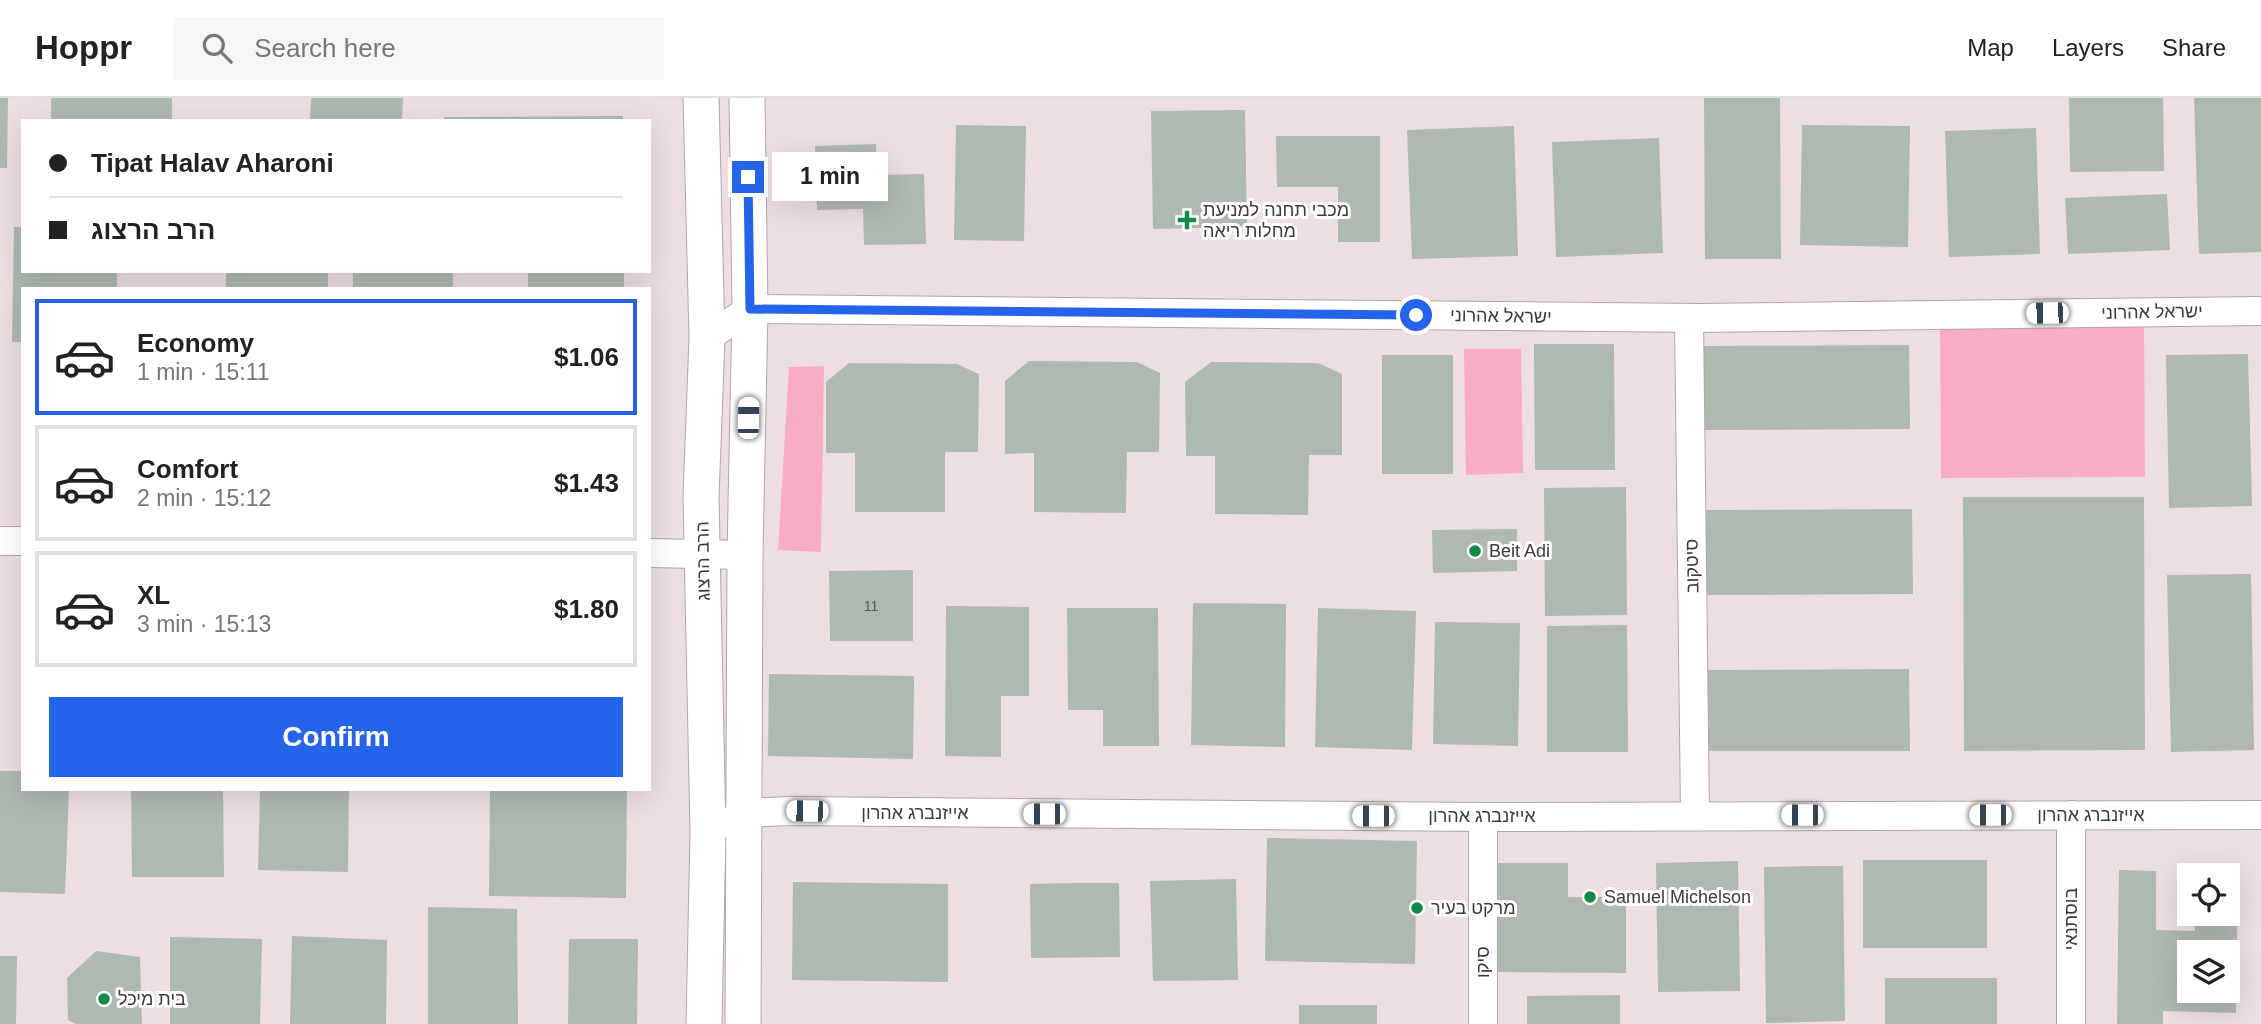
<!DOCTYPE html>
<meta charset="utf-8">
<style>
:root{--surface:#fff;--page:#f6f6f6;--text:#222;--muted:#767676;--line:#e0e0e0;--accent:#2563eb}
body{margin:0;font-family:Helvetica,Heebo,sans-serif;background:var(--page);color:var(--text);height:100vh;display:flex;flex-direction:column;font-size:26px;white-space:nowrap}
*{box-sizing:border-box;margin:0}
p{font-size:23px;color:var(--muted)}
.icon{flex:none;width:38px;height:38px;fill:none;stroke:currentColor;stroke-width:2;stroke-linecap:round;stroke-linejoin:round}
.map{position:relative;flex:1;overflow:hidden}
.side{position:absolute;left:21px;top:189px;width:630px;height:504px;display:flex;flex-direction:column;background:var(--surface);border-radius:0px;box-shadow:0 7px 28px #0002}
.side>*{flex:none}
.guide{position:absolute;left:21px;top:21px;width:630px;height:154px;border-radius:0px;box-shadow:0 7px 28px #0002;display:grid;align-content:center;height:154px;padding:0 28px;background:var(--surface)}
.fabs{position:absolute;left:2177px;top:765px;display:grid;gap:14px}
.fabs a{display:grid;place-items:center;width:63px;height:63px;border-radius:0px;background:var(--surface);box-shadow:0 7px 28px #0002;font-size:35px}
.end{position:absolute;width:32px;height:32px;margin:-16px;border:9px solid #2563eb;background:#fff;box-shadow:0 0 0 4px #fff}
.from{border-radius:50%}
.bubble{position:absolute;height:49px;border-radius:0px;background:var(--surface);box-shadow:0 7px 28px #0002;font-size:23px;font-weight:600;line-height:49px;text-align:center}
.car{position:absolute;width:21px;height:42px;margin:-21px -10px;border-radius:9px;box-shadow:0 0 5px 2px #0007;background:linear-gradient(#fff 24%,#345 0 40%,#fff 0 76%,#345 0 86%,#fff 0)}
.guide b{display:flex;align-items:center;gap:24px;height:66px;font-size:26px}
.guide b+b{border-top:2px solid var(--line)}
.guide i{width:18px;height:18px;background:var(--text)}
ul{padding:12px 0 0;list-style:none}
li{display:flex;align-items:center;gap:21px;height:116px;margin:0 14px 10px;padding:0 14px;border:4px solid var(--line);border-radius:0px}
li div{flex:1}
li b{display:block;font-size:26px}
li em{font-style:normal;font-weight:600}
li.active{border-color:var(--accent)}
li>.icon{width:63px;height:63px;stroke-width:1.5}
.action{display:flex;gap:14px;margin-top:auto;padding:14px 28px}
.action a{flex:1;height:80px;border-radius:0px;background:var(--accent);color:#fff;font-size:28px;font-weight:600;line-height:80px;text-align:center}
header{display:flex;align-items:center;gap:42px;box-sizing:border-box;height:98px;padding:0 35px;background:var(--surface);border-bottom:2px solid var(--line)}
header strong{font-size:33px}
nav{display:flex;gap:38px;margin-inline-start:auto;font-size:24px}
.search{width:490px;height:63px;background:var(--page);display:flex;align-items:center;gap:18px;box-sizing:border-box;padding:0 24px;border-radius:0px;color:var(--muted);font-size:26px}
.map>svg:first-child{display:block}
.green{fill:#f9adc4}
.building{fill:#aeb9b0;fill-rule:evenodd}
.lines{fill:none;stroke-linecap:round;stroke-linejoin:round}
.minor-casing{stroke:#b2a4a8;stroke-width:30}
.tertiary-casing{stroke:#b2a4a8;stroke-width:37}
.minor{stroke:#fff;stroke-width:28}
.tertiary{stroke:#fff;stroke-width:35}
.route{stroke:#2563eb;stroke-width:9}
.poi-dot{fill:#0f8b46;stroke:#fff;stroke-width:2.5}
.labels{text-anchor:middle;stroke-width:6;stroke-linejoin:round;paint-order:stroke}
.number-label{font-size:14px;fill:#5b5958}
.poi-label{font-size:18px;fill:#3f393b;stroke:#fff;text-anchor:start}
.street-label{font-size:18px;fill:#3f393b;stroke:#fff}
</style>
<header>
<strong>Hoppr</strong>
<div class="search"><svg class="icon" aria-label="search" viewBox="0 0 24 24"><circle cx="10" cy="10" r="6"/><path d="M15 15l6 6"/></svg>Search here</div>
<nav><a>Map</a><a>Layers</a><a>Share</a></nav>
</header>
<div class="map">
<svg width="2261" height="926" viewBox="0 0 2261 926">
<rect width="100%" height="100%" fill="#eddee2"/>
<g class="green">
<polygon points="1940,223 2144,223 2145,379 1941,380"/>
<polygon points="1464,251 1521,251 1523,375 1466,377"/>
<polygon points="824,268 821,454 778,452 789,269"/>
</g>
<g class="building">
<polygon points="0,0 8,0 7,70 0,70"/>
<rect x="51" y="0" width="121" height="23"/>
<polygon points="311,0 403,0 402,23 310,23"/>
<polygon points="1704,0 1780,0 1781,161 1705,161"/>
<polygon points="2069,0 2163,0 2164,73 2070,74"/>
<polygon points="2194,0 2261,0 2261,154 2199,156"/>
<polygon points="1245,12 1247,129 1153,131 1151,13"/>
<polygon points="623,18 623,23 444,23 444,19"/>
<polygon points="956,27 1026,28 1024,143 954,142"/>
<polygon points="1802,27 1910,28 1908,149 1800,147"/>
<polygon points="1514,28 1518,158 1412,161 1407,32"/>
<polygon points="2036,30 2040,156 1949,159 1945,33"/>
<polygon points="1276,38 1380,38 1380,144 1338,144 1338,89 1277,89"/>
<polygon points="1659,40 1663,155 1556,159 1552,44"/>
<polygon points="876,46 877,77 924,76 926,146 864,147 863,111 817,112 815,48"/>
<polygon points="2167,96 2170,152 2068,156 2065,100"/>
<polygon points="14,129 23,129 23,173 117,173 117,191 23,191 23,244 12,244"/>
<rect x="226" y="173" width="102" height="18"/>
<rect x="353" y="173" width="100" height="18"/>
<rect x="528" y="173" width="96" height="18"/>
<polygon points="1534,246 1614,246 1615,372 1535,372"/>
<polygon points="1909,247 1910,331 1702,332 1701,248"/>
<polygon points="2248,256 2252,408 2169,410 2166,257"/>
<rect x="1382" y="257" width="71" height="119"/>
<polygon points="1029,263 1137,264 1160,275 1159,354 1127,354 1126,415 1034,414 1034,355 1005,356 1005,283"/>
<polygon points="1211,264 1318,265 1342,276 1342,357 1309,357 1308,417 1215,416 1215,358 1186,358 1185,284"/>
<polygon points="849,265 957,266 979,276 978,354 945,354 945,414 855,414 855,355 826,355 826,284"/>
<polygon points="1626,389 1627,517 1545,518 1544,390"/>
<polygon points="1963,399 2144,399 2145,652 1964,653"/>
<polygon points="1912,411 1913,496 1705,497 1704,412"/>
<polygon points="1517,431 1517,473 1433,475 1432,432"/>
<polygon points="913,472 913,543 830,543 829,473"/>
<polygon points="2251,476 2254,652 2171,654 2167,477"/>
<polygon points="1193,505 1286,506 1285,649 1191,647"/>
<polygon points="946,508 1029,509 1029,598 1001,598 1001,659 945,658"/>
<polygon points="1067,510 1158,510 1159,648 1103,648 1103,612 1068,612"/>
<polygon points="1318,510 1416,513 1412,652 1315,649"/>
<polygon points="1435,524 1520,525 1518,648 1433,646"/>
<polygon points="1627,527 1628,654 1547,654 1547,528"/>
<polygon points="1909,571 1910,653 1705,653 1704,572"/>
<polygon points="769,576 914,578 913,661 768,658"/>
<polygon points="0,673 23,673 23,691 69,691 65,796 0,794"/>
<polygon points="131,691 223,691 224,779 132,779"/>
<polygon points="260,691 349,691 348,774 258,772"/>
<polygon points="490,691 627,691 626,800 489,798"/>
<polygon points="1267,740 1417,743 1415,866 1265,863"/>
<rect x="1863" y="762" width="124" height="88"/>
<polygon points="1738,763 1740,893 1658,894 1656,765"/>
<polygon points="1497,765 1568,765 1568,799 1626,799 1626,875 1497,874"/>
<polygon points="1814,768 1843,768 1845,923 1766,925 1764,769"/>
<path d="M2196,771L2238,772L2236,915L2163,913V926H2117L2119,772L2156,773V832L2195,833V816H2228V777H2196ZM2189,854H2228V892H2189Z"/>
<polygon points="1236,781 1238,882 1153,883 1150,783"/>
<polygon points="793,784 948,786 948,884 792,882"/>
<polygon points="1076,785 1119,785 1120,859 1031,860 1030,786"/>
<polygon points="428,809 517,811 518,926 428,926"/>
<polygon points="292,838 387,842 386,926 290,926"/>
<polygon points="170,839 262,841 260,926 170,926"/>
<polygon points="569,841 638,841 637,926 568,926"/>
<polygon points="96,853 140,859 142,926 76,926 68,922 67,880"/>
<polygon points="0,858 17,858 16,926 0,926"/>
<rect x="1885" y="880" width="112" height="46"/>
<polygon points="1620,897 1620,926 1527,926 1527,898"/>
<rect x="1299" y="907" width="78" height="19"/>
</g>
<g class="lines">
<g class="minor-casing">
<g id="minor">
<polyline points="1689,220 1695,717"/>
<polyline points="707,240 750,211 1699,220 2261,213"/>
<polyline points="0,443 23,443"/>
<polyline points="649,455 745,457"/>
<polyline points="2071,717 2071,926"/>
<polyline points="1483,719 1483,926"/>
<polyline points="727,725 745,715 789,713 1483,719 2261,717"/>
</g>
</g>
<g class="tertiary-casing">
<g id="tertiary">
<polyline points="701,0 707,240 701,399 708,735 704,926"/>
<polyline points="743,926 745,457 750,211 747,0"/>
</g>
</g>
<use href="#minor" class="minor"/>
<use href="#tertiary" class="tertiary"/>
</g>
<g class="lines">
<polyline class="route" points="748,79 750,211 1416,217"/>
</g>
<g class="poi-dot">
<path d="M1183.5 111.5h7v7h7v7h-7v7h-7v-7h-7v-7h7z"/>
<circle cx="1475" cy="453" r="7"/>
<circle cx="1590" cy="799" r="7"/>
<circle cx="1417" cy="810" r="7"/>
<circle cx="104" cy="901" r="7"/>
</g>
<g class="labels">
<g class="number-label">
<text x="871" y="513">11</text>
</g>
<g class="poi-label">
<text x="1203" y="118">מכבי תחנה למניעת<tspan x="1203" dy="21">מחלות ריאה</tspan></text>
<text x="1489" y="459">Beit Adi</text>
<text x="1604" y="805">Samuel Michelson</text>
<text x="1431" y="816">מרקט בעיר</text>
<text x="118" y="907">בית מיכל</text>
</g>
<g class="street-label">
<text transform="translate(2152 214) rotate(-1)" y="6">ישראל אהרוני</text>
<text transform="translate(1501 218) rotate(1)" y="6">ישראל אהרוני</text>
<text transform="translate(703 463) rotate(-91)" y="6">הרב הרצוג</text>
<text transform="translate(1692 468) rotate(-91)" y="6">סיטקוב</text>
<text x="915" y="721">אייזנברג אהרון</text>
<text x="2091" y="723">אייזנברג אהרון</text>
<text x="1482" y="724">אייזנברג אהרון</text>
<text transform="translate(2071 821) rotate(-90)" y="6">בוסתנאי</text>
<text transform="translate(1483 864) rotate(-90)" y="6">סיקו</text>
</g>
</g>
</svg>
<div class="fabs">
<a><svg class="icon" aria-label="locate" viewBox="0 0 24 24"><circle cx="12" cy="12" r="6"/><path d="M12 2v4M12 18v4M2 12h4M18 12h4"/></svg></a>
<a><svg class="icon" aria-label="layers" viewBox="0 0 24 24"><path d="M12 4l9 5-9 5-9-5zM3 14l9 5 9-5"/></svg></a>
</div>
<i class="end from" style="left:1416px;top:217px"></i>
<i class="end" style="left:748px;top:79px"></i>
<div class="bubble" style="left:772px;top:54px;width:116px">1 min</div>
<i class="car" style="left:2047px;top:215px;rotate:269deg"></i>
<i class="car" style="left:748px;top:320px;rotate:1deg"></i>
<i class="car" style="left:807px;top:713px;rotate:271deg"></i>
<i class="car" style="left:1044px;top:716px;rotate:270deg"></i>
<i class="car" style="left:1802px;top:717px;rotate:270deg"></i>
<i class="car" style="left:1990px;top:717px;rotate:270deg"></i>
<i class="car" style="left:1373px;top:718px;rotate:270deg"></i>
<div class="guide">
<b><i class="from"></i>Tipat Halav Aharoni</b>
<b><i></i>הרב הרצוג</b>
</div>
<section class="side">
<ul>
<li class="active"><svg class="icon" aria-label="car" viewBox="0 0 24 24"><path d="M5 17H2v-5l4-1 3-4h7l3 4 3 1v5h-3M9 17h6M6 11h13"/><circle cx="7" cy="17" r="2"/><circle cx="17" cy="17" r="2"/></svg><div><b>Economy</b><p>1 min · 15:11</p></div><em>$1.06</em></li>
<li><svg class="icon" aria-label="car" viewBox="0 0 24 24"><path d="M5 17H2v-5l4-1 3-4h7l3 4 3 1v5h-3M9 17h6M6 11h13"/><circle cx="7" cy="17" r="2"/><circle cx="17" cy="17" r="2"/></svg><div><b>Comfort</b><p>2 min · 15:12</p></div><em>$1.43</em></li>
<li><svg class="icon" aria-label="car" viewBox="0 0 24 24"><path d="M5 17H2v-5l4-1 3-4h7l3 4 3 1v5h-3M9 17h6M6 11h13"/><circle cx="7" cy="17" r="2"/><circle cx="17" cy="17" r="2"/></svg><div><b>XL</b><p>3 min · 15:13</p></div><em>$1.80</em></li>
</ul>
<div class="action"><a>Confirm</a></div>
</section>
</div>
